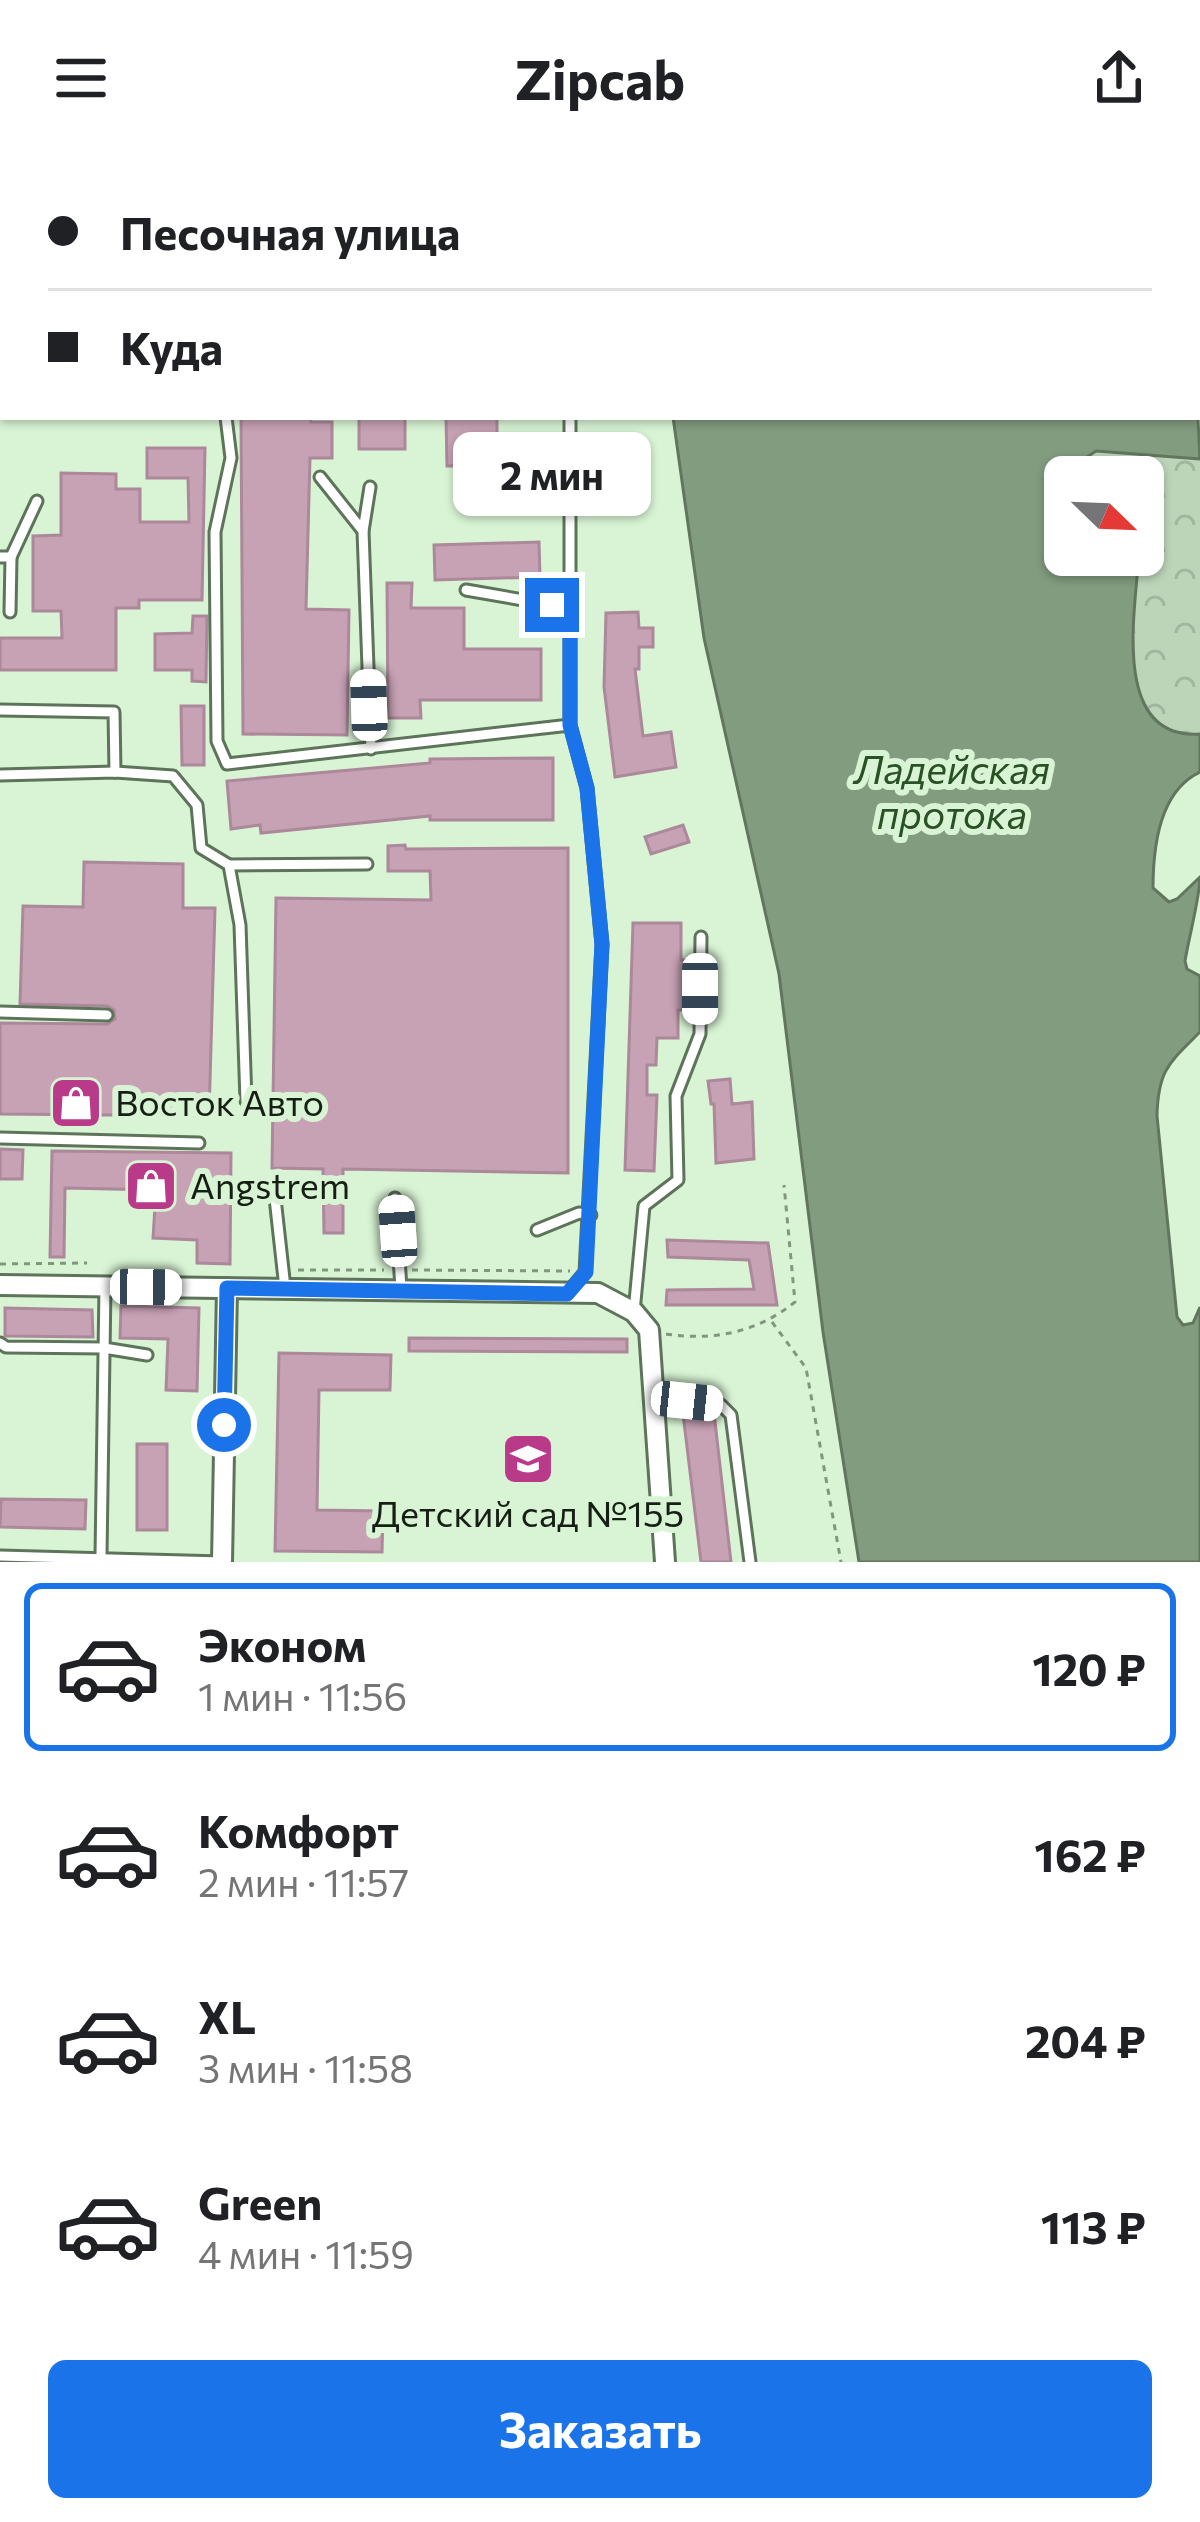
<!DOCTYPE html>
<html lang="ru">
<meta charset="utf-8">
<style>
:root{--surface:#fff;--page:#f2f2f2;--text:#202124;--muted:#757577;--line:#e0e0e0;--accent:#1a73e8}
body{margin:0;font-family:Commissioner,sans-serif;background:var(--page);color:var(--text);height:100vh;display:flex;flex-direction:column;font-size:45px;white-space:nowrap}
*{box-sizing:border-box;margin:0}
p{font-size:39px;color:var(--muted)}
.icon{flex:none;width:66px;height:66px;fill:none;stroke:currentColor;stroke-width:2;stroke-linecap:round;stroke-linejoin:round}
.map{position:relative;height:1406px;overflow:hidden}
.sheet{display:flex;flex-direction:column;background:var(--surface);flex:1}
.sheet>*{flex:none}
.guide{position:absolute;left:0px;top:0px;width:1200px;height:264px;box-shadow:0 3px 9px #0004;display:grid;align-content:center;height:264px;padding:0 48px;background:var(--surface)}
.needle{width:78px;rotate:113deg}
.tools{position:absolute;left:1044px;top:300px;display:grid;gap:24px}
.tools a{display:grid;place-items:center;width:120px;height:120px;border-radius:18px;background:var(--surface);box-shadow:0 3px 9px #0004;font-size:60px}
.end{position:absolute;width:54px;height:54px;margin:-27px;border:15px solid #1a73e8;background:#fff;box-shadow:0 0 0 6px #fff}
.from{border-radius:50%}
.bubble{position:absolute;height:84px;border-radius:18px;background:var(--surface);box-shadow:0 3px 9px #0004;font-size:39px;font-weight:700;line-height:84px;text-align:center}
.car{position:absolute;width:36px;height:72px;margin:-36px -18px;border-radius:15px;box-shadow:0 0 9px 3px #0007;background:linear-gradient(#fff 24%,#345 0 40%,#fff 0 76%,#345 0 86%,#fff 0)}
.guide b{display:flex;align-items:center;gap:42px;height:114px;font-size:45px}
.guide b+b{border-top:3px solid var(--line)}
.guide i{width:30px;height:30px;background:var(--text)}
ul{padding:21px 0 0;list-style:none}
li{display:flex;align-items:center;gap:36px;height:168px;margin:0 24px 18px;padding:0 24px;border:6px solid transparent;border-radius:18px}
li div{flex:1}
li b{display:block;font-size:45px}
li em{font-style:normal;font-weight:700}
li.on{border-color:var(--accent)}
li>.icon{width:108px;height:108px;stroke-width:1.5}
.primary-button{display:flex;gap:24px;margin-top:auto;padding:24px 48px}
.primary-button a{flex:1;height:138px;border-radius:18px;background:var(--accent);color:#fff;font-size:48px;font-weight:700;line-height:138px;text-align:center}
header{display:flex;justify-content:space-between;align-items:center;height:156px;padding:0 48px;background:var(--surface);font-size:54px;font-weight:700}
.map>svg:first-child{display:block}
.forest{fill:url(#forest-crowns)}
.water{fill:#829c7f;stroke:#62765f;stroke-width:3}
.building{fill:#c7a1b4;stroke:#ab889a;stroke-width:3}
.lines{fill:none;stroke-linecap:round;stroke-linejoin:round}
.service-casing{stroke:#5d745a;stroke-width:15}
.minor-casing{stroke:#5d745a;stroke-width:24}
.path{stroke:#82957f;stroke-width:3;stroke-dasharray:6 6;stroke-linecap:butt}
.service{stroke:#fff;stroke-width:9}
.minor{stroke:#fff;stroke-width:18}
.route{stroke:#1a73e8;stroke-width:15}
.labels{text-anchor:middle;stroke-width:12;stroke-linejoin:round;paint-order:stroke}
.poi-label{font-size:36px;fill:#161f14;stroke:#d9f4d5;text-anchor:start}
.water-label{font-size:39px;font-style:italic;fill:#2a5025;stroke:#d9f4d5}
</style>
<header><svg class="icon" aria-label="menu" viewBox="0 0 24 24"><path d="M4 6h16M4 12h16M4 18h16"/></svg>Zipcab<svg class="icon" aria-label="share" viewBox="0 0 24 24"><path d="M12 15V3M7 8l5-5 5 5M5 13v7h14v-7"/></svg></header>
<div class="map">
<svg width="1200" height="1406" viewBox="0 0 1200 1406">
<defs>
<pattern id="forest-crowns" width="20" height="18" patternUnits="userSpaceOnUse" patternTransform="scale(3)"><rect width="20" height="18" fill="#bcd5b9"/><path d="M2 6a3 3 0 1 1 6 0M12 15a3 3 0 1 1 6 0" fill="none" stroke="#a1b69e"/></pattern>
</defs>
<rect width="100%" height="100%" fill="#d9f4d5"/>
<g class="forest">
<polygon points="1098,0 1200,0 1200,245 1197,3"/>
<path d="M1110,294L1200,303V578C1110,584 1135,456 1139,399H1143L1145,324L1142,318C1124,314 1110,323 1091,318L1086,310L1087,301L1096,295Z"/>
</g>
<g class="water">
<polygon points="679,0 1098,0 679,3"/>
<path d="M1197,244L1200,303L1096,295L1087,301L1086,310L1091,318L1108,321H1065V399H1139C1135,456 1111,584 1200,578V616C1159,635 1153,691 1153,732L1169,746L1177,743L1200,721C1200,740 1189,781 1185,805L1187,813L1200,820V876C1169,907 1158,914 1157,960L1177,1161L1183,1169L1193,1167L1200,1151V1406H859L823,1176L779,818L704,482L673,261H1197Z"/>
</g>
<g class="building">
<polygon points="241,261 310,261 311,266 332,266 332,302 310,302 306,453 349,454 347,579 243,578"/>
<rect x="359" y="261" width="46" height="32"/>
<polygon points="446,261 497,261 497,310 447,310"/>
<polygon points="147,292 205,292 202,444 139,444 139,452 116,452 116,514 0,514 0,482 62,482 61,455 33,455 33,380 61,379 61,317 116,318 116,333 140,333 140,366 189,366 188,322 147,322"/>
<polygon points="539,386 540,421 435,424 434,389"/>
<polygon points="387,427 412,427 411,452 464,452 464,493 541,493 541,544 420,544 421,562 388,562"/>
<polygon points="638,456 639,472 653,472 653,491 639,491 639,513 635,513 643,580 671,576 676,611 615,621 604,531 606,457"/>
<polygon points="193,460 207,460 206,526 192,525 192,514 155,514 155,478 192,477"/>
<polygon points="181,550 204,550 204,609 182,609"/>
<polygon points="553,602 553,664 430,664 430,660 261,677 260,669 231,673 227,625 430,607 430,603"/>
<polygon points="683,669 689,686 651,698 645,681"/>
<polygon points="405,689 406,693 568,692 568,1017 343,1013 343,1077 324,1077 323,1013 272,1012 276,742 431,744 430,715 388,715 388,690"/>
<polygon points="84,706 183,708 183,752 215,752 209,960 0,958 0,867 107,868 115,863 114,854 107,850 20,848 23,750 83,751"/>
<polygon points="633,767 681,767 681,804 692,804 691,854 678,854 678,882 657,882 656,909 647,909 647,939 657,939 654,1015 625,1014"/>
<polygon points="730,923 732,948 752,946 754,1003 716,1007 714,948 711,948 708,925"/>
<polygon points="0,993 23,994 22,1023 0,1023"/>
<polygon points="52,995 231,997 230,1108 197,1107 197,1084 153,1082 156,1034 65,1032 64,1101 50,1101"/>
<polygon points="667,1084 768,1087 777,1149 666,1149 667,1134 754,1133 749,1104 668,1101"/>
<polygon points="121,1150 199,1152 197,1235 166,1234 168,1183 120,1182"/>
<polygon points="5,1152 92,1154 93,1181 5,1180"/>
<polygon points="409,1182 627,1183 627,1196 409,1195"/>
<polygon points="279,1197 391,1199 390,1234 319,1234 317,1354 383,1355 382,1396 275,1395"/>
<polygon points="702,1256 714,1257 731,1406 701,1406 683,1258"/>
<rect x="137" y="1288" width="30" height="86"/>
<polygon points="1,1343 86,1344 85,1373 0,1371"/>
</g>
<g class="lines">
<g class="service-casing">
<g id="service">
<polyline points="92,0 93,3"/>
<polyline points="527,0 529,3"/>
<polyline points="0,51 3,51"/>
<polyline points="226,261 231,302 215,376 217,585 227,608 570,569"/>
<polyline points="570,261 570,569 587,632 602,789 585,1116 570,1134"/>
<polyline points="320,321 363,375"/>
<polyline points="370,331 363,375 371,593"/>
<polyline points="0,401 11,401 10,456"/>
<polyline points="11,401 37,345"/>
<polyline points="466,434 552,449 570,448"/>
<polyline points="0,554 114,556 115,616"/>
<polyline points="0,619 115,616 173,620 197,649 201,692 229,709 240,769 246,945"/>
<polyline points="229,709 367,708"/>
<polyline points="0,856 107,859"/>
<polyline points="0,982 199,987"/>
<polyline points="275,1042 285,1132"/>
<polyline points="395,1042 401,1132"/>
<polyline points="537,1074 579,1057 591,1059"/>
<polyline points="634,1156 644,1050 678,1024 676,940 700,878 701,781"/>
<polyline points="0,1187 6,1191 104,1192 147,1199"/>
<polyline points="656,1242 721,1249 731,1259 750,1406"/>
<polyline points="0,1400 222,1406"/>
<polyline points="101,1400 105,1130"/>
</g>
</g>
<g class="minor-casing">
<g id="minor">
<polyline points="0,1129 598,1137 634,1156 649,1174 665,1406"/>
<polyline points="222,1406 227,1132"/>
</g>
</g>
<g class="path">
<polyline points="0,1108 87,1107"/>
<polyline points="298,1114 384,1114"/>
<polyline points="412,1114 570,1115"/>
<polyline points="772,1166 806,1212 841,1406"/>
<path d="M666,1178C713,1185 756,1177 795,1146L784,1029"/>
</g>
<use href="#service" class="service"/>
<use href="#minor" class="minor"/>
</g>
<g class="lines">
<polyline class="route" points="224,1269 227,1132 567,1138 586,1116 602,788 587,632 570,569 570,448 552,449"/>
</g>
<defs>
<g id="shop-square" transform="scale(2.7)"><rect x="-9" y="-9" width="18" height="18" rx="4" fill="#b83a88" stroke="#d9f4d5"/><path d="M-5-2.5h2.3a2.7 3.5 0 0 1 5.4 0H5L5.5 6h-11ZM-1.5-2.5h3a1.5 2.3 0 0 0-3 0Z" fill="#fff"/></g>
<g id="school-square" transform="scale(2.7)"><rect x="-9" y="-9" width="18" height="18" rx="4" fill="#b83a88" stroke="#d9f4d5"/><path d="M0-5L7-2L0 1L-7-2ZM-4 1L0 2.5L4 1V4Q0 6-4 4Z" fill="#fff"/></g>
</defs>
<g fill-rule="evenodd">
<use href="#shop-square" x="76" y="947"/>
<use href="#shop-square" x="151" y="1030"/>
<use href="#school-square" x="528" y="1303"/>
</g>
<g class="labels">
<g class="poi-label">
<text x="115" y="960">Восток Авто</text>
<text x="190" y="1043">Angstrem</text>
<text x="528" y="1371" text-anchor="middle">Детский сад №155</text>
</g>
<g class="water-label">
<text x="952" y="628">Ладейская<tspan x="952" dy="45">протока</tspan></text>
</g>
</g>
</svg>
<div class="tools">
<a><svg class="needle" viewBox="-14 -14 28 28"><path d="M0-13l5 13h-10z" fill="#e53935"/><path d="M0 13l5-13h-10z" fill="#757577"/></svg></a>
</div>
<i class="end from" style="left:224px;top:1269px"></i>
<i class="end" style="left:552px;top:449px"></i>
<div class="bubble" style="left:453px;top:276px;width:198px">2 мин</div>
<i class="car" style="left:369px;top:549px;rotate:358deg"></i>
<i class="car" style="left:700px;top:833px;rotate:180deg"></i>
<i class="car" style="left:398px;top:1075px;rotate:356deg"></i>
<i class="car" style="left:146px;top:1131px;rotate:91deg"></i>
<i class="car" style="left:687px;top:1245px;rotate:96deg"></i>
<div class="guide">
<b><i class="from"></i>Песочная улица</b>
<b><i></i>Куда</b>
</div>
</div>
<section class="sheet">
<ul>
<li class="on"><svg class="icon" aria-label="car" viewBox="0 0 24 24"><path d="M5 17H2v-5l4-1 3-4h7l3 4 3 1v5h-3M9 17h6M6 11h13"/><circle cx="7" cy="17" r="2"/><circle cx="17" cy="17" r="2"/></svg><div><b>Эконом</b><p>1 мин · 11:56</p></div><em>120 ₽</em></li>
<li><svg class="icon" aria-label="car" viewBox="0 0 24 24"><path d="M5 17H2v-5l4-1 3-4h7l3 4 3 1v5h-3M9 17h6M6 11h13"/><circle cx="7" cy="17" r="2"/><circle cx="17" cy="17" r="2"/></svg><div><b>Комфорт</b><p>2 мин · 11:57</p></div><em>162 ₽</em></li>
<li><svg class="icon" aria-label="car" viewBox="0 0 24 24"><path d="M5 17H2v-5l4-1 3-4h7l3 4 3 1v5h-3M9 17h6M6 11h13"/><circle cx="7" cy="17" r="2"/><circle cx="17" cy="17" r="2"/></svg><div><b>XL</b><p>3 мин · 11:58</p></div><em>204 ₽</em></li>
<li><svg class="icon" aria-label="car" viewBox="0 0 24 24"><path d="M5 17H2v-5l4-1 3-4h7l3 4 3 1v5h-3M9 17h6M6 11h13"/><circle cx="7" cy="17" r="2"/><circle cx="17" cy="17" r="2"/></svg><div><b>Green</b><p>4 мин · 11:59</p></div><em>113 ₽</em></li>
</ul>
<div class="primary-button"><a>Заказать</a></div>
</section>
